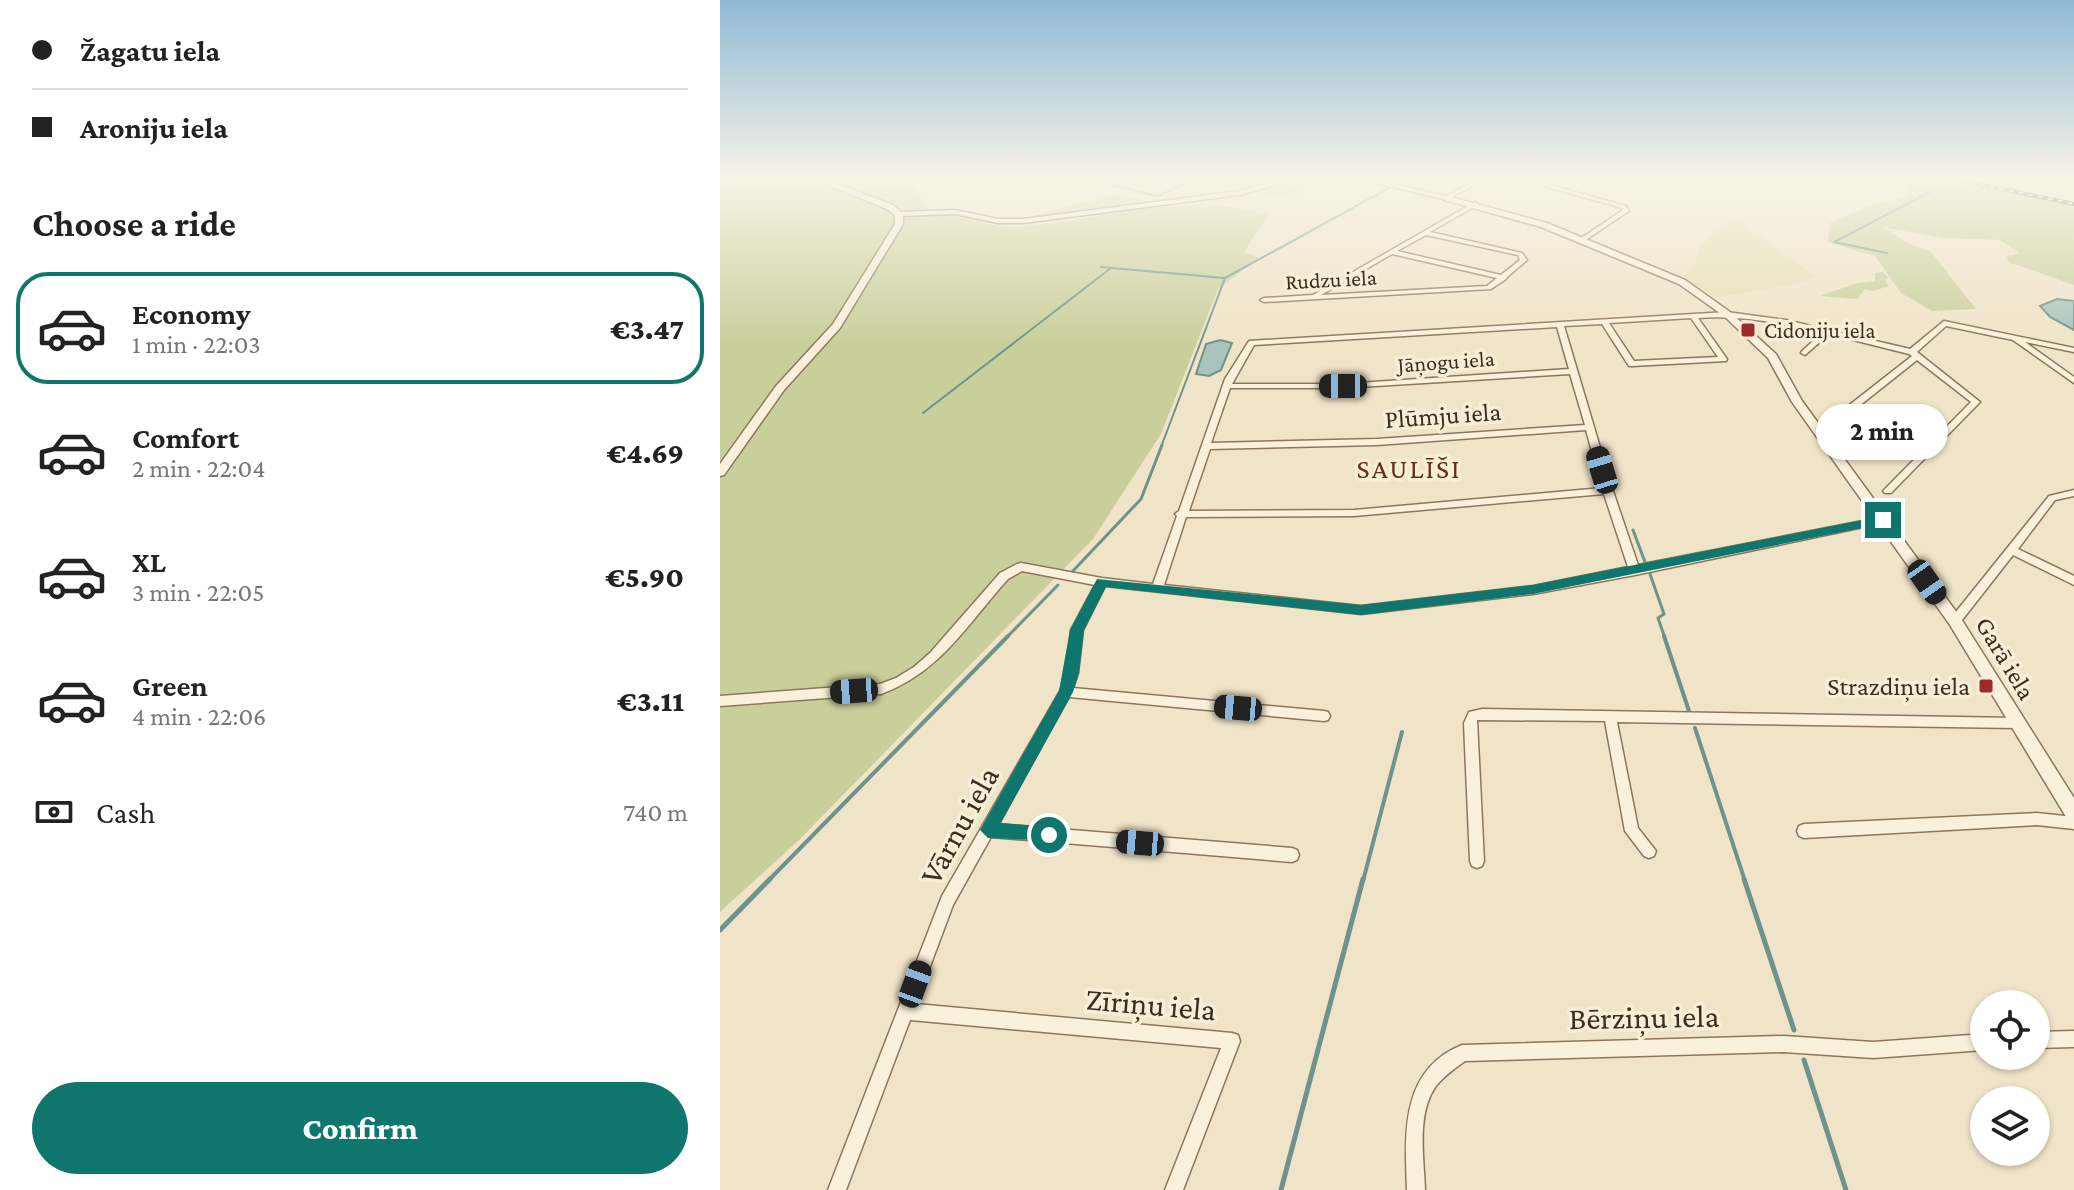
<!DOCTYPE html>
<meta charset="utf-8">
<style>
:root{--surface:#fff;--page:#f6f6f6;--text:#222;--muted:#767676;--line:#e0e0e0;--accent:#0f766e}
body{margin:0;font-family:"Crimson Pro",serif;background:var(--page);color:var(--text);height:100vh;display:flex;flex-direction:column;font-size:30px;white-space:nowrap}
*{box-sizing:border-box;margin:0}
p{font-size:26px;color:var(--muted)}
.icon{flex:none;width:44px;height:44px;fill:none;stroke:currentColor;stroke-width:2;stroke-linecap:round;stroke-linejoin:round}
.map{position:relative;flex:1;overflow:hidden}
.side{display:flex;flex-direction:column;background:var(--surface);width:720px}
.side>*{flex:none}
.hud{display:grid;align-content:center;height:176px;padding:0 32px;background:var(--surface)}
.buttons{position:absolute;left:1250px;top:990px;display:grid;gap:16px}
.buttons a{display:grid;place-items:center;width:80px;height:80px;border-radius:50%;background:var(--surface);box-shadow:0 2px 6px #0004;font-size:40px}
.end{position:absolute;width:36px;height:36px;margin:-18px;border:10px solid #0f766e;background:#fff;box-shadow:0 0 0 4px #fff}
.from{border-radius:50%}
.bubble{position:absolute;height:56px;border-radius:28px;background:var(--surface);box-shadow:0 2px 6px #0004;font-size:26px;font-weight:800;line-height:56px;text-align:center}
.car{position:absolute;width:24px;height:48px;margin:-24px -12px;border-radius:10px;box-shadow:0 0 6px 2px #0007;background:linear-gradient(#222 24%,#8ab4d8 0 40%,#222 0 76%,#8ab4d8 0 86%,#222 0)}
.hud b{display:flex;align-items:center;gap:28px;height:76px;font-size:30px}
.hud b+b{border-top:2px solid var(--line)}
.hud i{width:20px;height:20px;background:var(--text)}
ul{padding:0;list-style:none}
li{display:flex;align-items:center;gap:24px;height:112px;margin:0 16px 12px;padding:0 16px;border:4px solid transparent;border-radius:32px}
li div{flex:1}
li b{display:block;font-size:30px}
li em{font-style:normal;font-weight:800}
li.current{border-color:var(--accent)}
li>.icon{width:72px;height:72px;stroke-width:1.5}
h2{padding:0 32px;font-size:36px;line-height:96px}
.pay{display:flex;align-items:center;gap:20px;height:88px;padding:0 32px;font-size:30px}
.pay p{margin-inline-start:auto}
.action{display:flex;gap:16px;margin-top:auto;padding:16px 32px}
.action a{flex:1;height:92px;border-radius:48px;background:var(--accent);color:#fff;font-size:32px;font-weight:800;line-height:92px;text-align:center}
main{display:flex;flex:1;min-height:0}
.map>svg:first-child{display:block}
.farmland{fill:#e6deb5}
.green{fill:#c9cf9b}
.water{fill:#a9c4bc;stroke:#6f938a;stroke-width:2}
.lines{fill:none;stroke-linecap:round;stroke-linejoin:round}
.stream-far3{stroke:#6f938a;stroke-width:2}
.stream-far2{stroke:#6f938a;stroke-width:3}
.stream-far1{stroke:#6f938a;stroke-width:4}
.stream{stroke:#6f938a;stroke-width:5}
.minor-casing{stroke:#8d765c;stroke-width:3}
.tertiary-casing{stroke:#8d765c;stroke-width:3}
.minor{fill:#faf1dc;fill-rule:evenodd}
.tertiary{fill:#faf1dc;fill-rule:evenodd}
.rail-casing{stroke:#3d2e20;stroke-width:4}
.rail{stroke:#f7eed8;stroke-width:2;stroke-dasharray:5;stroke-linecap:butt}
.route{fill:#0f766e}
.poi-dot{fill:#9e2a2b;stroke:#f7eed8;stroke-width:3}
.labels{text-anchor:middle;stroke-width:7;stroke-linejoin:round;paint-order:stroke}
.far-street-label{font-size:22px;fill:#3d2e20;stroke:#f7eed8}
.far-poi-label{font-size:22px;fill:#3d2e20;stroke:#f7eed8;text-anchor:start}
.street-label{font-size:26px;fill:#3d2e20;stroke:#f7eed8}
.poi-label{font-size:26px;fill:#3d2e20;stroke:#f7eed8;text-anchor:end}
.neighbourhood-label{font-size:28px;letter-spacing:2px;fill:#6b2e1e;stroke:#f7eed8}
.near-street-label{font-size:32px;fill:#3d2e20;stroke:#f7eed8}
</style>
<main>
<section class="side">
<div class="hud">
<b><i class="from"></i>Žagatu iela</b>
<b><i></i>Aroniju iela</b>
</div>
<h2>Choose a ride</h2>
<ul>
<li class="current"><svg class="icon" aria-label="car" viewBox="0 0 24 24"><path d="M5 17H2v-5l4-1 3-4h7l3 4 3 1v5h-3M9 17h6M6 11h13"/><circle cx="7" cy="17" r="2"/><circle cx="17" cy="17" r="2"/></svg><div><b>Economy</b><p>1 min · 22:03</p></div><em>€3.47</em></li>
<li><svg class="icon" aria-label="car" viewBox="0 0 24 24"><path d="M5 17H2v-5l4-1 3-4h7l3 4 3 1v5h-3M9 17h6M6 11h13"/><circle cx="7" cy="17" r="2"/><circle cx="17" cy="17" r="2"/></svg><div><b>Comfort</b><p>2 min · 22:04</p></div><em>€4.69</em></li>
<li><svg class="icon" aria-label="car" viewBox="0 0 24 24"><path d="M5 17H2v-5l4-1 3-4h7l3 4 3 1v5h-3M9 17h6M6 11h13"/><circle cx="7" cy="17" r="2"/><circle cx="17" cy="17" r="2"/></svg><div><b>XL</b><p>3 min · 22:05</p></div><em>€5.90</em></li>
<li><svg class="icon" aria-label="car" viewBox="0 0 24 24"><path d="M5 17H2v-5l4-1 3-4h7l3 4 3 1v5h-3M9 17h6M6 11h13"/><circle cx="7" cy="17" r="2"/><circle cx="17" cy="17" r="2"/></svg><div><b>Green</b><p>4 min · 22:06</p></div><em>€3.11</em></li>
</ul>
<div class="pay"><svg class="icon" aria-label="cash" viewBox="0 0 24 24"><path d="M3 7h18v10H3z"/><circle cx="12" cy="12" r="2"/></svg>Cash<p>740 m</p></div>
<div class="action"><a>Confirm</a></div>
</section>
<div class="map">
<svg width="1354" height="1190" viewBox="0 0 1354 1190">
<rect width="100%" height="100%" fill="#f0e4c8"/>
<polygon class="farmland" points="1012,216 1097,277 1070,285 995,297 963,278 975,263 981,246"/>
<g class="green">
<path d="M0,179H188L213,216C242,213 270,229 298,227C383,220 463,190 548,215L524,252L539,258L498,289L441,434L373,539L81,838L0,912Z"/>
<polygon points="477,179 601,179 580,193 549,195"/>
<path d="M1158,179H1220L1354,205V285C1331,278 1312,269 1290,263L1286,257L1299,253L1280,240L1224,238L1163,227L1187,243L1211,252L1256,309L1212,311L1181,293L1155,256L1108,242L1110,223L1146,207L1188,196V184Z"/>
<polygon points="394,195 426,201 309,217"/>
<polygon points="1163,272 1169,278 1165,280 1169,286 1153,291 1145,289 1137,299 1100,296 1137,283 1155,281 1155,273"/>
</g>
<g class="water">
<polygon points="1337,299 1354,301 1354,330 1330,317 1320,306"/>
<polygon points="500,340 512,343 501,370 489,376 476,374 486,344"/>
</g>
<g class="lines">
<g class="stream-far3">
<polyline points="375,181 438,196 477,178"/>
<polyline points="675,184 683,178"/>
<polyline points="1167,253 1114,242 1212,191"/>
<polyline points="381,267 504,278"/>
<polyline points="203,413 391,268"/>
<polyline points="441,447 505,278 669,188"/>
</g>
<g class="stream-far2">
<polyline points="913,530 925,562"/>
<polyline points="352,572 421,499 442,445"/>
<polyline points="930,574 944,614 938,618 945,638"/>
<polyline points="286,638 338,585"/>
</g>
<g class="stream-far1">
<polyline points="944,636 970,714"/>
<polyline points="975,728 1025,881"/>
<polyline points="48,881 288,636"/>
<polyline points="643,881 682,732"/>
</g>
<g class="stream">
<polyline points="1024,879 1074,1030"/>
<polyline points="0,930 50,879"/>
<polyline points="1084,1060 1126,1190"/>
<polyline points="561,1190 643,879"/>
</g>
<g class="minor-casing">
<g id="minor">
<polygon points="571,178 582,178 519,195 303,223 278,223 235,214 179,216 176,214 179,212 235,210 278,219 303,219 519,191"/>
<polygon points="635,178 647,178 726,196 760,178 767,178 727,200"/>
<polygon points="795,178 805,178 906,206 909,211 864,241 860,241 860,239 903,210 902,208"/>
<path d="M755,202L757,203V205L710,232L802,253L807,260L806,261L787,277L786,279L771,289L544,302L540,300L544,298L593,295ZM706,235L798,255L800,260L781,275L677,251ZM672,254L777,278L767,286L601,295Z"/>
<path d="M1007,312L1066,320L1190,349L1224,321L1354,348V352L1305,342L1354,377V383L1293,340L1226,326L1197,352L1260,402L1171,493H1165L1163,491L1165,489L1251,402L1197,360L1124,418H1118V414L1192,356L1189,354L1109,334L1085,355L1081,353L1082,351L1102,333C1061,323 1020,315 978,318L1007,359L1006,361L912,366H909L882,324L844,326L893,491L918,565L1163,517L1168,520L1163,523L915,575L813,594L641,614L385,586L363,630L358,673L353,688L604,711L608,712L610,716L608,720L604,721L349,697L278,824L572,848L577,850L579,855L577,860L572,862L271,837L233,905L196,1004L512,1033L518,1035L520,1041L463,1190H445L501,1048L190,1020L126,1190H108L222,896L340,691L346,673L351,630L375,585L302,571L288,579C248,623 220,673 161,694L0,706V696L160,684L176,678L194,667L210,653L280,573L297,564L301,563L382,578L433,584L457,516L455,514L459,511L505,379L529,341ZM971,318L998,357L914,361L889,323ZM837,327L849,369L623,384H512L534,345ZM850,374L865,425L657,439L491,443L510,388H623ZM866,430L882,488L634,510L469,511L490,449L657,445ZM884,494L908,567L813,586L641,606L444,585L466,517L634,516Z"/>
<polygon points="1354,490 1354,496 1335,500 1298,549 1354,576 1354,585 1293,555 1239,624 1231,624 1229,621 1231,618 1329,496"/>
<polygon points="762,709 1297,718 1301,719 1303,723 1301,727 1297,728 897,722 918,828 936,851 934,856 929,858 924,856 905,831 885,721 757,720 764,861 762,866 757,868 752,866 750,861 744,723 749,712"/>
<polygon points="1317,813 1354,817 1354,829 1317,825 1084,838 1079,836 1077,831 1079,826 1084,824"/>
<polygon points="1354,1031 1354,1047 1316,1048 1316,1032"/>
<path d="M1264,1034V1050L1153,1058L1064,1052L745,1061C734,1069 724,1076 716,1086C696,1114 704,1158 705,1190H687C685,1134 680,1070 742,1045L1064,1036L1153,1042Z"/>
</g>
</g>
<g class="tertiary-casing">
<g id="tertiary">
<polygon points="91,178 102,178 173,205 183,214 183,224 120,328 64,390 4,475 0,476 0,464 56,386 113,324 175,224 175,215 167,209"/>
<polygon points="727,196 827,223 965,280 1010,312 1056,354 1082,401 1240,617 1354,798 1354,822 1348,820 1230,625 1072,402 1048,358 1004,316 959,284 821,227 724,200 723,198"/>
</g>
</g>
<use href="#minor" class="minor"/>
<use href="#tertiary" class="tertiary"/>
<g class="rail-casing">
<polyline id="rail" points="1230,178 1354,204"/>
</g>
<use href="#rail" class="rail"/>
</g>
<linearGradient id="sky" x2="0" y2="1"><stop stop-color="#8fbad6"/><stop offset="0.52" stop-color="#f8f3e6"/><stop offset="1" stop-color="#f8f3e6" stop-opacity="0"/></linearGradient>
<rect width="1354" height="345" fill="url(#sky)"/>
<polygon class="route" points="1163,516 1169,520 1167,523 813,594 641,615 386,587 364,630 359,673 353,692 281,823 329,827 335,830 335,841 268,838 260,830 339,691 350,630 377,579 641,605 813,585"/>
<g class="poi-dot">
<rect x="1020" y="322" width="16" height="16" rx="4"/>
<rect x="1258" y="678" width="16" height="16" rx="4"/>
</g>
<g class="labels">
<g class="far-street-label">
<text transform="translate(611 279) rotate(-3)" y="8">Rudzu iela</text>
<text transform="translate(726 361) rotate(-4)" y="8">Jāņogu iela</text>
</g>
<g class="far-poi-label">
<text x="1044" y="338">Cidoniju iela</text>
</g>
<g class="street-label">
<text transform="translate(723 415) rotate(-4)" y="9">Plūmju iela</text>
<text transform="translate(1286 658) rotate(59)" y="9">Garā iela</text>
</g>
<g class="poi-label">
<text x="1250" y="695">Strazdiņu iela</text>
</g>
<g class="neighbourhood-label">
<text x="689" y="478">SAULĪŠI</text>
</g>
<g class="near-street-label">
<text transform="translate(239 825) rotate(-61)" y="11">Vārnu iela</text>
<text transform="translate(431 1004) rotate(5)" y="11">Zīriņu iela</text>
<text transform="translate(924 1017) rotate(-1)" y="11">Bērziņu iela</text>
</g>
</g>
</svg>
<div class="buttons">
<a><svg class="icon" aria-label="locate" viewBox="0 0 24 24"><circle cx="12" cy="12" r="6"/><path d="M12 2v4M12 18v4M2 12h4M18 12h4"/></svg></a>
<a><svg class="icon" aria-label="layers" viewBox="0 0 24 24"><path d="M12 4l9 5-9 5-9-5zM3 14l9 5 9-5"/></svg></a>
</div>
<i class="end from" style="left:329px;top:835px"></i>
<i class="end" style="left:1163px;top:520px"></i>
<div class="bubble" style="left:1096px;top:404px;width:132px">2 min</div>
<i class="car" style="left:623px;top:386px;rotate:270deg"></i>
<i class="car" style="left:882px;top:470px;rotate:343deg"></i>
<i class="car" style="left:1207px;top:582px;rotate:145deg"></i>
<i class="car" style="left:134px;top:691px;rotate:266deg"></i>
<i class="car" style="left:518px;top:708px;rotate:275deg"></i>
<i class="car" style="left:420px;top:843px;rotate:275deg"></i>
<i class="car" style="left:195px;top:984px;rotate:20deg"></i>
</div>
</main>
